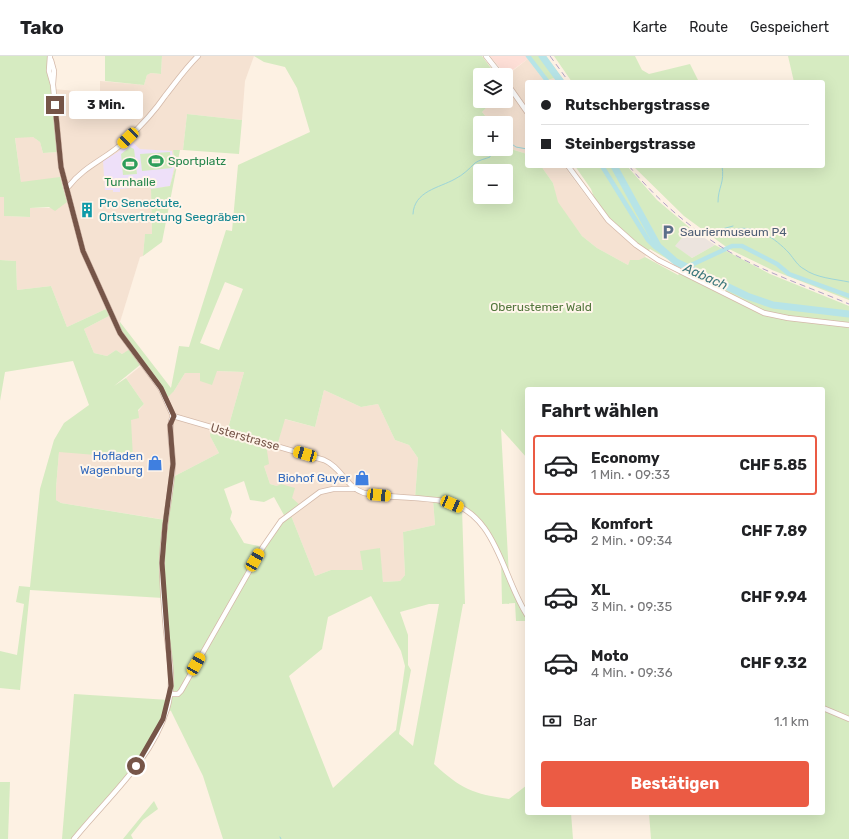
<!DOCTYPE html>
<html lang="de">
<meta charset="utf-8">
<style>
:root{--surface:#fff;--page:#f2f2f2;--text:#202124;--muted:#757577;--line:#e0e0e0;--accent:#eb5b44}
body{margin:0;font-family:Rubik,sans-serif;background:var(--page);color:var(--text);height:100vh;display:flex;flex-direction:column;font-size:15px;white-space:nowrap}
*{box-sizing:border-box;margin:0}
p{font-size:13px;color:var(--muted)}
.icon{flex:none;width:22px;height:22px;fill:none;stroke:currentColor;stroke-width:2;stroke-linecap:round;stroke-linejoin:round}
.map{position:relative;flex:1;overflow:hidden}
.side{position:absolute;left:525px;top:331px;width:300px;height:428px;display:flex;flex-direction:column;background:var(--surface);border-radius:4px;box-shadow:0 4px 16px #0002}
.side>*{flex:none}
.hud{position:absolute;left:525px;top:24px;width:300px;height:88px;border-radius:4px;box-shadow:0 4px 16px #0002;display:grid;align-content:center;height:88px;padding:0 16px;background:var(--surface)}
.fabs{position:absolute;left:473px;top:12px;display:grid;gap:8px}
.fabs a{display:grid;place-items:center;width:40px;height:40px;border-radius:4px;background:var(--surface);box-shadow:0 4px 16px #0002;font-size:20px}
.end{position:absolute;width:18px;height:18px;margin:-9px;border:5px solid #765548;background:#fff;box-shadow:0 0 0 2px #fff}
.from{border-radius:50%}
.bubble{position:absolute;height:28px;border-radius:4px;background:var(--surface);box-shadow:0 4px 16px #0002;font-size:13px;font-weight:700;line-height:28px;text-align:center}
.car{position:absolute;width:12px;height:24px;margin:-12px -6px;border-radius:5px;box-shadow:0 0 3px 1px #0007;background:linear-gradient(#f5c518 24%,#345 0 40%,#f5c518 0 76%,#345 0 86%,#f5c518 0)}
.hud b{display:flex;align-items:center;gap:14px;height:38px;font-size:15px}
.hud b+b{border-top:1px solid var(--line)}
.hud i{width:10px;height:10px;background:var(--text)}
ul{padding:0;list-style:none}
li{display:flex;align-items:center;gap:12px;height:60px;margin:0 8px 6px;padding:0 8px;border:2px solid transparent;border-radius:4px}
li div{flex:1}
li b{display:block;font-size:15px}
li em{font-style:normal;font-weight:700}
li.active{border-color:var(--accent)}
li>.icon{width:36px;height:36px;stroke-width:1.5}
h2{padding:0 16px;font-size:18px;line-height:48px}
.pay{display:flex;align-items:center;gap:10px;height:44px;padding:0 16px;font-size:15px}
.pay p{margin-inline-start:auto}
.primary-button{display:flex;gap:8px;margin-top:auto;padding:8px 16px}
.primary-button a{flex:1;height:46px;border-radius:4px;background:var(--accent);color:#fff;font-size:16px;font-weight:700;line-height:46px;text-align:center}
header{display:flex;align-items:center;gap:24px;box-sizing:border-box;height:56px;padding:0 20px;background:var(--surface);border-bottom:1px solid var(--line)}
header strong{font-size:19px}
nav{display:flex;gap:22px;margin-inline-start:auto;font-size:14px}
.map>svg:first-child{display:block}
.residential{fill:#f5e2d2}
.commercial{fill:#fedfd7}
.industrial{fill:#ece4de}
.education{fill:#eee0f9}
.green{fill:#d6ebc1;fill-rule:evenodd}
.lines{fill:none;stroke-linecap:round;stroke-linejoin:round}
.stream{stroke:#9dd5d9;stroke-width:1}
.canal{stroke:#b7e4e7;stroke-width:4.5}
.river{stroke:#b7e4e7;stroke-width:7}
.secondary-casing{stroke:#d4b9a9;stroke-width:6}
.secondary{stroke:#fff;stroke-width:4.5}
.rail{stroke:#b2a2c7;stroke-width:1;stroke-dasharray:6 4;stroke-linecap:butt}
.route{stroke:#765548;stroke-width:5}
.labels{text-anchor:middle;stroke-width:4;stroke-linejoin:round;paint-order:stroke}
.leisure-label{font-size:12px;fill:#27864d;stroke:#fff5ea;text-anchor:start}
.culture-label{font-size:12px;fill:#0d838f;stroke:#fff5ea;text-anchor:start}
.service-label{font-size:12px;fill:#4e5e75;stroke:#fff5ea;text-anchor:start}
.park-label{font-size:12px;fill:#53763d;stroke:#fff5ea}
.street-label{font-size:12px;fill:#765548;stroke:#fff5ea}
.shop-label{font-size:12px;fill:#366cbe;stroke:#fff5ea;text-anchor:end}
.water-label{font-size:13px;font-style:italic;fill:#3c777c;stroke:#fff5ea}
</style>
<header>
<strong>Tako</strong>
<nav><a>Karte</a><a>Route</a><a>Gespeichert</a></nav>
</header>
<div class="map">
<svg width="849" height="783" viewBox="0 0 849 783">
<rect width="100%" height="100%" fill="#fdf1e3"/>
<g class="residential">
<polygon points="162,0 254,0 245,25 242,64 187,58 183,94 173,94 175,112 170,130 151,133 152,178 145,179 143,200 140,201 120,266 131,293 122,298 116,294 107,300 94,297 84,273 111,259 108,252 67,271 51,230 17,234 16,205 0,204 0,141 4,141 5,160 30,161 30,152 57,152 67,146 21,126 15,81 33,81 40,86 43,97 59,96 53,33 100,37 100,25 144,29 147,19 151,17 161,18"/>
<polygon points="529,2 546,24 555,22 558,26 527,26 527,98 514,94 506,85 506,67 491,67 482,56 493,45 506,45 506,37 511,34 506,26 506,20"/>
<polygon points="541,110 570,110 566,113 598,156 647,197 645,201 641,204 630,205 628,209 597,192 582,180 557,146 553,127"/>
<polygon points="142,309 161,333 174,335 185,317 216,315 244,316 227,376 210,380 219,397 171,422 166,464 61,447 56,444 56,432 59,396 131,364 144,348 126,322"/>
<polygon points="324,334 361,351 378,348 395,384 409,389 418,402 415,442 433,444 435,469 403,476 405,519 400,525 383,526 379,492 363,514 331,514 315,520 290,457 277,430 270,428 264,410 266,387 277,390 284,363 315,371"/>
</g>
<polygon class="commercial" points="490,0 527,0 529,2 506,19"/>
<polygon class="industrial" points="690,172 715,189 692,202 674,190"/>
<polygon class="education" points="130,84 140,93 172,95 174,112 170,130 151,133 150,130 120,133 120,136 113,136 113,134 105,134 103,105 118,96"/>
<g class="green">
<polygon points="0,0 50,0 54,12 59,96 43,97 40,86 33,81 15,82 21,126 60,121 67,146 55,155 49,151 30,152 30,161 4,160 4,141 0,141"/>
<polygon points="105,0 162,0 161,18 151,17 147,19 144,29 105,25"/>
<path d="M254,0H482L496,19H480V45H493L482,56L491,67H480V93H506V85L514,94L527,98V110H541L553,127L558,146L582,180L597,192L628,209L630,204H639L645,201L678,219L687,211H681L650,193L647,197L636,189L598,152L591,133L575,110H627L657,144L690,172L675,190L692,202L715,189L770,218L849,250V783H651L649,757H823V333H527V402L501,373L509,520L527,559V565H516L515,547L502,548L501,501L482,470L462,452L465,548H463L434,708C461,733 473,738 509,743L527,729V757H571L573,783H223L203,720L171,655L167,653L141,703L74,783H62L74,638L169,644L170,638L163,542L30,534L20,634L0,632V595L17,599L24,548L16,546L19,530L30,531L40,433L54,384L64,367L89,349L73,305L5,316L0,345V204L16,205L17,234L51,230L67,271L108,252L111,259L84,273L94,297L107,300L116,294L122,298L130,293L120,277V266L171,332L179,290L189,291L226,174L232,175L238,109L310,76L297,32L285,11L264,6ZM480,115H506V141H480ZM225,226L243,233L219,294L200,287ZM134,298L166,343L174,335L185,317H200V325L212,329L217,315L244,316L227,376L211,372L210,380L219,397L171,422L165,464L61,447L56,444V432L59,396L133,402L131,364L139,362L138,354L144,348L126,322L114,330L140,309ZM324,334L361,351L378,348L395,384L409,389L418,402L415,442L433,444L435,469L403,476L405,519L400,525L383,526L380,492L360,495L363,514H331L315,520L290,457L301,450L292,442L295,432L281,428L277,430L270,428L264,410L269,408L266,388L277,390L285,363L315,371ZM244,425L250,444L264,446L274,441L285,461L263,491L244,487L230,463L232,456L224,433ZM371,540L401,595L405,610L396,674L333,732L289,620L322,593L328,561ZM429,548H439L413,690L399,678L411,614L408,609V579L400,556Z"/>
<polygon points="527,0 546,0 565,26 558,26 555,22 546,24"/>
<polygon points="554,0 635,0 642,14 649,18 690,8 699,26 572,26"/>
<polygon points="788,0 849,0 849,244 772,214 729,193 684,160 633,110 823,110 823,26 794,26"/>
<polygon points="187,58 242,64 239,98 183,94"/>
<polygon points="130,91 134,93 137,118 123,119 121,98"/>
<polygon points="173,94 180,94 162,186 143,200 145,178 152,178 151,133 170,130 175,112"/>
<polygon points="170,96 172,112 142,115 140,98"/>
<polygon points="0,726 10,726 8,783 0,783"/>
<polygon points="154,745 158,753 143,764 131,779 133,783 123,783"/>
</g>
<g class="lines">
<g class="stream">
<polyline points="506,84 516,91 527,93"/>
<path d="M718,146C718,131 725,127 722,110"/>
<path d="M413,158C414,135 439,132 455,123C463,119 469,113 475,107C479,104 485,103 490,101L491,93"/>
<path d="M735,173C756,169 775,182 789,197C794,203 798,210 804,213C816,222 835,223 849,226"/>
<polyline points="715,175 733,170"/>
<polyline points="280,781 281,783"/>
</g>
<g class="canal">
<polyline points="528,0 548,26"/>
<polyline points="602,110 648,184 655,191 665,198"/>
<polyline points="687,211 732,190 742,190 777,208 789,218 849,240"/>
</g>
<g class="river">
<polyline points="542,0 561,26"/>
<polyline points="614,110 658,190 676,206 747,240 773,249 849,258"/>
</g>
<g class="secondary-casing">
<g id="secondary">
<polyline points="50,0 49,15 53,29 61,111 83,195 120,277 161,333 173,360"/>
<polyline points="486,0 501,19"/>
<polyline points="51,4 54,15 53,28"/>
<polyline points="506,26 527,56"/>
<polyline points="568,110 608,164 636,189 658,204 764,257 788,262 849,269"/>
<path d="M66,131L69,130C84,110 108,102 126,84C140,71 154,56 165,40C177,25 184,14 198,0"/>
<path d="M173,360L324,404C341,411 346,431 364,437C390,442 417,441 443,445C497,455 502,521 527,559"/>
<polyline points="170,638 178,638 181,635 263,491 281,465 320,436 333,433 354,433"/>
<polyline points="823,652 849,663"/>
<path d="M74,783C107,742 151,705 167,653C175,626 169,601 166,574C164,552 162,530 162,508C162,474 171,441 173,408C173,395 167,370 173,360"/>
</g>
</g>
<use href="#secondary" class="secondary"/>
<g class="rail">
<polyline points="550,0 569,26"/>
<path d="M629,110C657,144 691,173 728,195C766,217 809,231 849,248"/>
</g>
</g>
<g class="lines">
<polyline class="route" points="55,49 61,111 83,195 120,277 161,332 174,360 170,369 173,408 165,469 162,507 171,630 163,663 136,710"/>
</g>
<defs>
<g id="stadium-bare" transform="scale(1.2)"><path d="M0-5a6.5 5 0 1 0 0 10a6.5 5 0 1 0 0-10ZM-3.5-1.8h7v3.6h-7Z" fill="#2e9e5b" stroke="#fff5ea" stroke-width="2.5" paint-order="stroke"/></g>
<g id="building-bare" transform="scale(1.2)"><path d="M-4-6H4V6H1V3H-1V6H-4ZM-2.5-4.3h1.7v1.8h-1.7ZM.8-4.3h1.7v1.8H.8ZM-2.5-1h1.7V.8h-1.7ZM.8-1h1.7V.8H.8Z" fill="#0f9aa8" stroke="#fff5ea" stroke-width="2.5" paint-order="stroke"/></g>
<g id="parking-bare" transform="scale(1.2)"><path d="M-3.5-5.5H1a3.5 3.5 0 0 1 0 7H-1V5.5H-3.5ZM-1-3.4V-.6H.8a1.4 1.4 0 0 0 0-2.8Z" fill="#5c6f8a" stroke="#fff5ea" stroke-width="2.5" paint-order="stroke"/></g>
<g id="shop-bare" transform="scale(1.2)"><path d="M-5-2.5h2.3a2.7 3.5 0 0 1 5.4 0H5L5.5 6h-11ZM-1.5-2.5h3a1.5 2.3 0 0 0-3 0Z" fill="#3f7fe0" stroke="#fff5ea" stroke-width="2.5" paint-order="stroke"/></g>
</defs>
<g fill-rule="evenodd">
<use href="#stadium-bare" x="156" y="105"/>
<use href="#stadium-bare" x="130" y="108"/>
<use href="#building-bare" x="87" y="154"/>
<use href="#parking-bare" x="668" y="176"/>
<use href="#shop-bare" x="155" y="407"/>
<use href="#shop-bare" x="362" y="422"/>
</g>
<g class="labels">
<g class="leisure-label">
<text x="168" y="109">Sportplatz</text>
<text x="130" y="130" text-anchor="middle">Turnhalle</text>
</g>
<g class="culture-label">
<text x="99" y="151">Pro Senectute,<tspan x="99" dy="14">Ortsvertretung Seegräben</tspan></text>
</g>
<g class="service-label">
<text x="680" y="180">Sauriermuseum P4</text>
</g>
<g class="park-label">
<text x="541" y="255">Oberustemer Wald</text>
</g>
<g class="street-label">
<text transform="translate(245 381) rotate(16)" y="4">Usterstrasse</text>
</g>
<g class="shop-label">
<text x="143" y="404">Hofladen<tspan x="143" dy="14">Wagenburg</tspan></text>
<text x="350" y="426">Biohof Guyer</text>
</g>
<g class="water-label">
<text transform="translate(706 220) rotate(24)" y="5">Aabach</text>
</g>
</g>
</svg>
<div class="fabs">
<a><svg class="icon" aria-label="layers" viewBox="0 0 24 24"><path d="M12 4l9 5-9 5-9-5zM3 14l9 5 9-5"/></svg></a>
<a>+</a>
<a>−</a>
</div>
<i class="end from" style="left:136px;top:710px"></i>
<i class="end" style="left:55px;top:49px"></i>
<div class="bubble" style="left:69px;top:35px;width:74px">3 Min.</div>
<i class="car" style="left:128px;top:82px;rotate:226deg"></i>
<i class="car" style="left:305px;top:398px;rotate:286deg"></i>
<i class="car" style="left:379px;top:439px;rotate:95deg"></i>
<i class="car" style="left:452px;top:448px;rotate:113deg"></i>
<i class="car" style="left:255px;top:504px;rotate:30deg"></i>
<i class="car" style="left:196px;top:608px;rotate:30deg"></i>
<div class="hud">
<b><i class="from"></i>Rutschbergstrasse</b>
<b><i></i>Steinbergstrasse</b>
</div>
<section class="side">
<h2>Fahrt wählen</h2>
<ul>
<li class="active"><svg class="icon" aria-label="car" viewBox="0 0 24 24"><path d="M5 17H2v-5l4-1 3-4h7l3 4 3 1v5h-3M9 17h6M6 11h13"/><circle cx="7" cy="17" r="2"/><circle cx="17" cy="17" r="2"/></svg><div><b>Economy</b><p>1 Min. · 09:33</p></div><em>CHF 5.85</em></li>
<li><svg class="icon" aria-label="car" viewBox="0 0 24 24"><path d="M5 17H2v-5l4-1 3-4h7l3 4 3 1v5h-3M9 17h6M6 11h13"/><circle cx="7" cy="17" r="2"/><circle cx="17" cy="17" r="2"/></svg><div><b>Komfort</b><p>2 Min. · 09:34</p></div><em>CHF 7.89</em></li>
<li><svg class="icon" aria-label="car" viewBox="0 0 24 24"><path d="M5 17H2v-5l4-1 3-4h7l3 4 3 1v5h-3M9 17h6M6 11h13"/><circle cx="7" cy="17" r="2"/><circle cx="17" cy="17" r="2"/></svg><div><b>XL</b><p>3 Min. · 09:35</p></div><em>CHF 9.94</em></li>
<li><svg class="icon" aria-label="car" viewBox="0 0 24 24"><path d="M5 17H2v-5l4-1 3-4h7l3 4 3 1v5h-3M9 17h6M6 11h13"/><circle cx="7" cy="17" r="2"/><circle cx="17" cy="17" r="2"/></svg><div><b>Moto</b><p>4 Min. · 09:36</p></div><em>CHF 9.32</em></li>
</ul>
<div class="pay"><svg class="icon" aria-label="cash" viewBox="0 0 24 24"><path d="M3 7h18v10H3z"/><circle cx="12" cy="12" r="2"/></svg>Bar<p>1.1 km</p></div>
<div class="primary-button"><a>Bestätigen</a></div>
</section>
</div>
